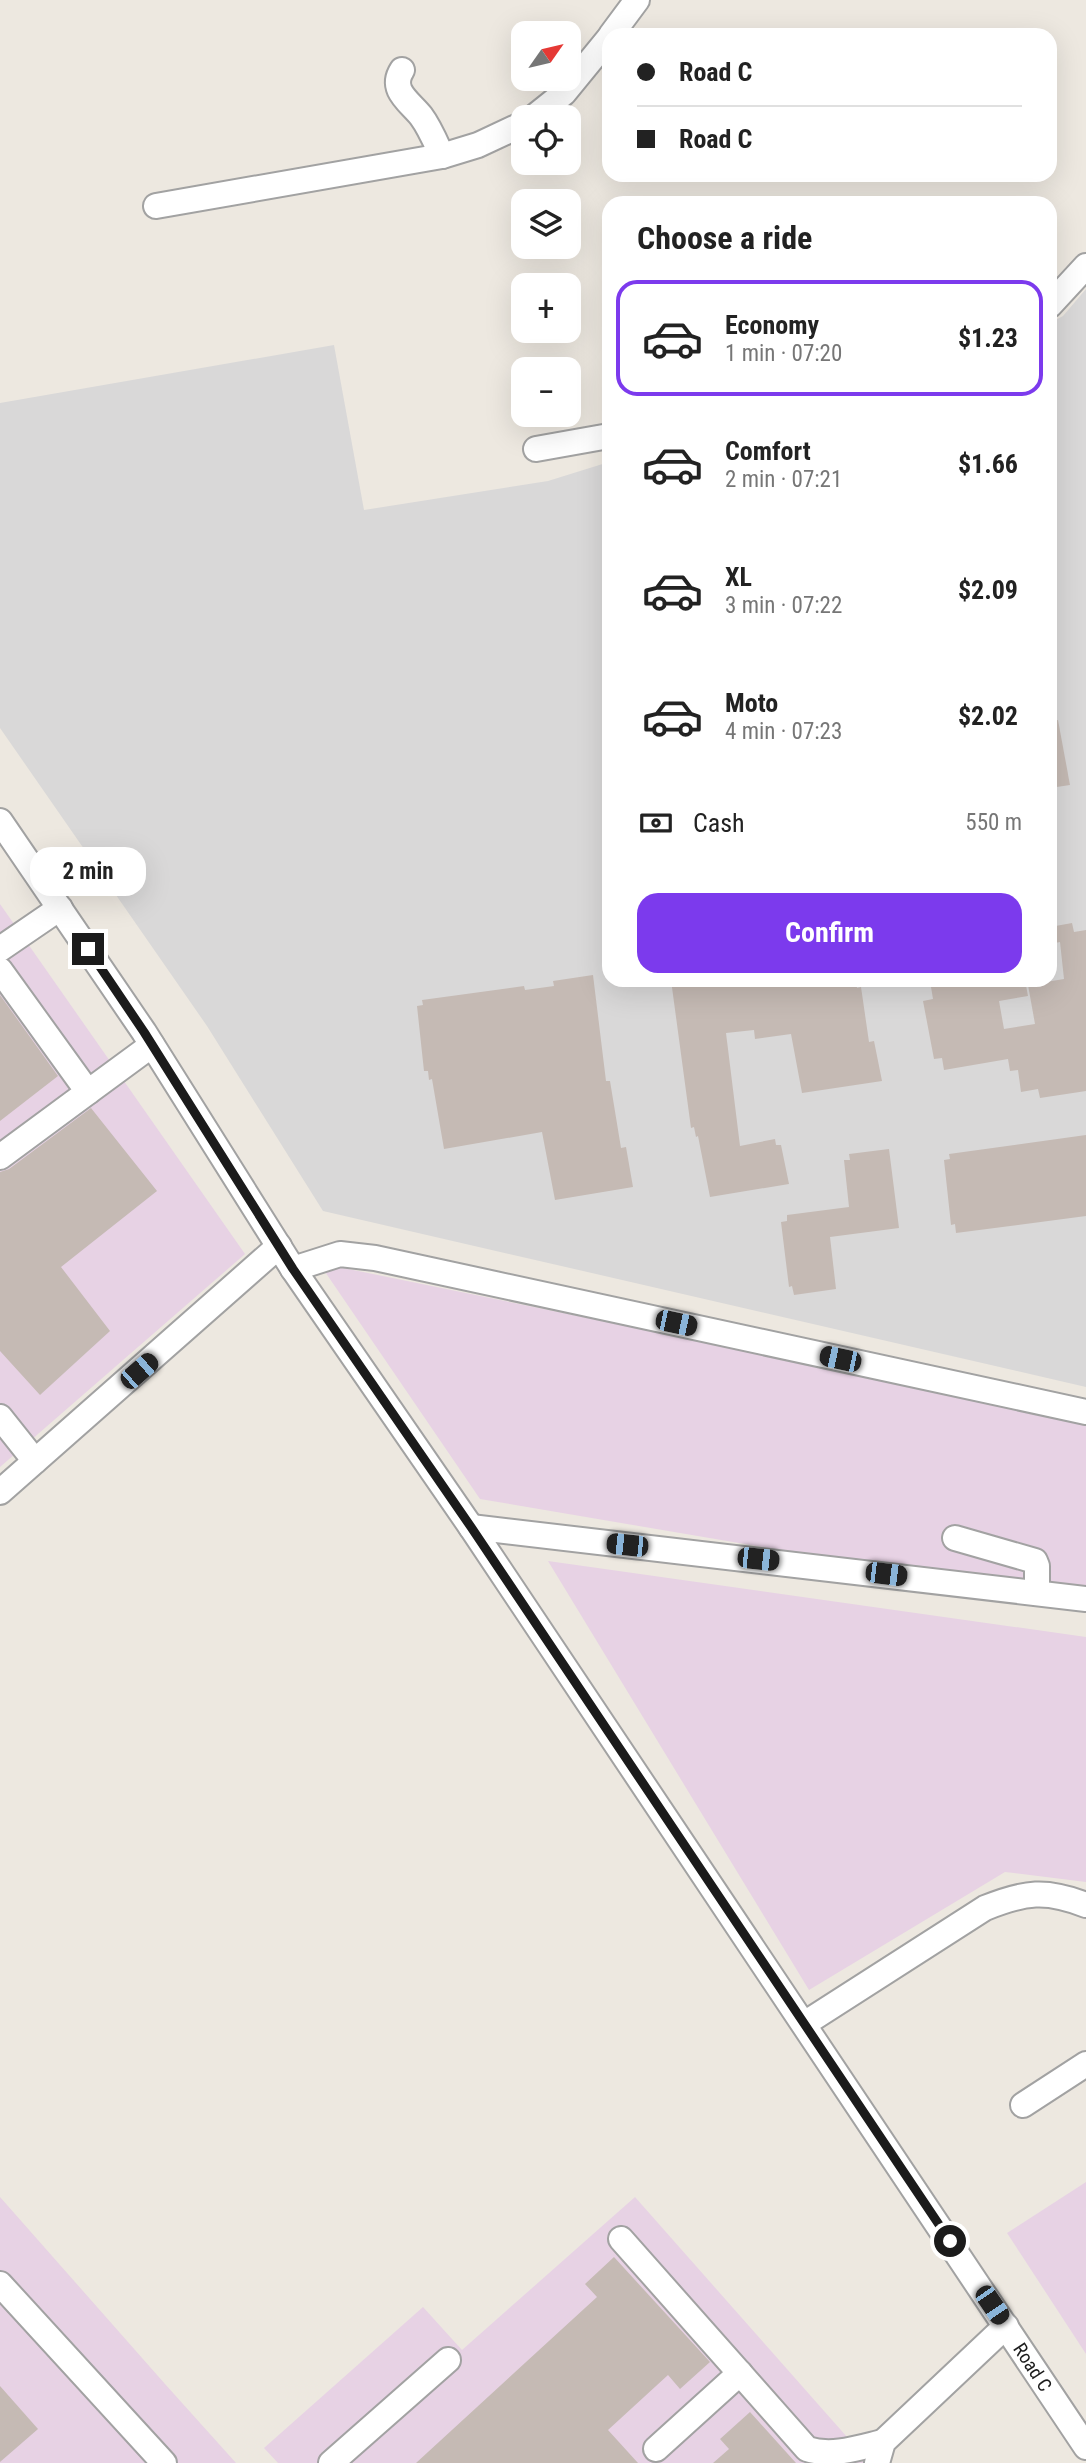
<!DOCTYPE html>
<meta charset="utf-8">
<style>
:root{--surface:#fff;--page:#f6f6f6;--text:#222;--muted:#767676;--line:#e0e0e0;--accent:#7c3aed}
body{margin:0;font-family:"Roboto Condensed",sans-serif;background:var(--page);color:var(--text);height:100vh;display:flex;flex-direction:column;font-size:26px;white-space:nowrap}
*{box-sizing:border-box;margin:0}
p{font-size:23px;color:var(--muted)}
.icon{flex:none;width:38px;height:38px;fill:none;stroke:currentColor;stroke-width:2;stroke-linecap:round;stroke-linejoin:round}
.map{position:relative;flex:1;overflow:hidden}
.details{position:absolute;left:602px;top:196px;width:455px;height:791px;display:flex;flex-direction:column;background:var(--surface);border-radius:21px;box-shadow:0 7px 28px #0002}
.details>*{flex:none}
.banner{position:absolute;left:602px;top:28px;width:455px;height:154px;border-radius:21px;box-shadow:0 7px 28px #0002;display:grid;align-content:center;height:154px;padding:0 35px;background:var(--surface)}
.needle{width:46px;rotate:56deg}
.controls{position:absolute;left:511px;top:21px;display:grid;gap:14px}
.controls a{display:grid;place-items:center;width:70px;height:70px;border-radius:14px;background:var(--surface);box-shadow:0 7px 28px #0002;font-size:35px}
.end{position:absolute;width:32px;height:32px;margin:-16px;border:9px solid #1b1b1b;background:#fff;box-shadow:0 0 0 4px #fff}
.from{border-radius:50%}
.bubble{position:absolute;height:49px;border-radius:21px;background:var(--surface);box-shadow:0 7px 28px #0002;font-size:23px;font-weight:700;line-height:49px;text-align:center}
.car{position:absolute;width:21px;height:42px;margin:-21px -10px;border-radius:9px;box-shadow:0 0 5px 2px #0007;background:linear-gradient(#222 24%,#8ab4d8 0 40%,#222 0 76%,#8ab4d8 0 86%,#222 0)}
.banner b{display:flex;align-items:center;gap:24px;height:66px;font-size:26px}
.banner b+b{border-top:2px solid var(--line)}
.banner i{width:18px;height:18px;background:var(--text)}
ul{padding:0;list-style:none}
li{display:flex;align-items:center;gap:21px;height:116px;margin:0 14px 10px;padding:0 21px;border:4px solid transparent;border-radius:21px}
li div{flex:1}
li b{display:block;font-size:26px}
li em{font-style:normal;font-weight:700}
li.on{border-color:var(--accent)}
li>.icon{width:63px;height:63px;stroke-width:1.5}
h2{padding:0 35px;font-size:32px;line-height:84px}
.pay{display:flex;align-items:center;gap:18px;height:77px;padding:0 35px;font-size:26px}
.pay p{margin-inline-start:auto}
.action{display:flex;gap:14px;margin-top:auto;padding:14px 35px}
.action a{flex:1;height:80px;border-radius:21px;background:var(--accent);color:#fff;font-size:28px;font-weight:700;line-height:80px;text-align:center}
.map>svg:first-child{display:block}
.residential{fill:#d9d8d8}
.industrial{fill:#e7d2e4}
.building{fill:#c5bab4}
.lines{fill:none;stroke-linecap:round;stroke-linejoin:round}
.minor-casing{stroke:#a2a2a2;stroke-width:28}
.minor{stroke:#fff;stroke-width:24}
.route{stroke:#1b1b1b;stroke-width:9}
.labels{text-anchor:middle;stroke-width:5;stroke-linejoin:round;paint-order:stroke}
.street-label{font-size:19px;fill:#1b1b1b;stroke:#fff}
</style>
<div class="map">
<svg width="1086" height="2463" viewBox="0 0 1086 2463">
<rect width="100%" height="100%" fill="#ede8e0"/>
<polygon class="residential" points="1086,289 1086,1387 323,1211 207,1026 0,728 0,403 334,345 364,510 548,481 609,462 609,980 1050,980 1050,323 1063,316"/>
<g class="industrial">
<polygon points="0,904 245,1254 0,1467"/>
<polygon points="319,1263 1086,1420 1086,1602 480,1499"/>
<polygon points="548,1561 1086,1637 1086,1882 1005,1872 809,1990"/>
<polygon points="1086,2182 1086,2354 1007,2233"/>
<polygon points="0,2197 165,2384 236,2463 0,2463"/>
<polygon points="635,2197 870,2463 278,2463 264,2448 423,2307 462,2350"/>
</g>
<g class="building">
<polygon points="1058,720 1070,785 1050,788 1050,721"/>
<polygon points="1072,923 1074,932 1086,930 1086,1091 1040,1098 1038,1089 1021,1092 1018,1070 1010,1071 1008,1059 944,1070 942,1058 934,1059 923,1001 933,999 931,987 952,984 952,980 1025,980 1028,996 999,1001 1004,1029 1035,1024 1028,985 1064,979 1060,942 1050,944 1050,927"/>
<polygon points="593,975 606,1081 610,1081 621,1148 626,1147 633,1187 555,1200 542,1132 444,1149 432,1079 429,1080 428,1071 424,1071 417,1006 423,1005 422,1000 524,986 525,990 554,986 553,981"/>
<polygon points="671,980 856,980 857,988 861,987 869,1042 874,1041 882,1081 802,1093 791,1034 755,1039 754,1030 726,1033 740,1146 775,1139 776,1145 781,1145 789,1184 710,1197 698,1136 696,1137 694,1127 691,1128"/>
<polygon points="0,995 58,1076 0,1121"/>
<polygon points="91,1108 157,1191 61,1267 110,1331 40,1395 0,1351 0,1172 9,1169"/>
<polygon points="1086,1135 1086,1216 956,1233 955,1224 951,1225 944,1160 950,1159 949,1154"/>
<polygon points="889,1149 899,1228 830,1237 836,1289 794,1295 792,1286 789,1287 781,1222 787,1221 787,1215 849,1207 844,1160 850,1160 849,1154"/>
<polygon points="614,2257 710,2362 680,2389 668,2375 608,2430 638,2463 416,2463 597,2297 585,2284"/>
<polygon points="0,2386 38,2429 0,2462"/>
<polygon points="750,2412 796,2463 713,2463 729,2449 720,2439"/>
</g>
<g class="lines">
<g class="minor-casing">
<g id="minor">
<polyline points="611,35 637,0"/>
<path d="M402,70C389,90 410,102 421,116C430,128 436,143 442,156"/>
<polyline points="534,117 564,93 609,38"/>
<polyline points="156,206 442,156 478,145 523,124"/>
<polyline points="1050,305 1086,266"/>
<polyline points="536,449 609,436"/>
<polyline points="0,821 144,1032 293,1269 471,1527 1086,2447"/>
<polyline points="0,949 60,908"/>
<polyline points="0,970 88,1092 0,1157"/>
<polyline points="88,1092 152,1045"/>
<polyline points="293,1269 340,1254 375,1258 1086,1412"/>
<polyline points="0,1417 35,1461"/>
<polyline points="0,1492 279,1246"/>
<polyline points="471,1527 1086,1599"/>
<polyline points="955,1538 1035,1561 1037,1566 1037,1593"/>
<path d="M804,2024L985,1908C1025,1892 1046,1889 1086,1905"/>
<polyline points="1023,2105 1086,2064"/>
<path d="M621,2239L807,2449C832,2457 858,2448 883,2442"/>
<polyline points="0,2284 164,2463"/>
<polyline points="656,2449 740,2373"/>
<polyline points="331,2463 448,2360"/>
<polyline points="877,2463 883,2442 1006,2326"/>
</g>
</g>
<use href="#minor" class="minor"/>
</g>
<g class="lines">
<polyline class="route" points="88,949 144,1032 293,1269 471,1527 950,2241"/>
</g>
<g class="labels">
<g class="street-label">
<text transform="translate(1033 2367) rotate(57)" y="7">Road C</text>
</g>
</g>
</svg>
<div class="controls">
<a><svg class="needle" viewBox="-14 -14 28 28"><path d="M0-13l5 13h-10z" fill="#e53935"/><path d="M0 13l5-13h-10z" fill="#767676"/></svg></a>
<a><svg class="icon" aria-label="locate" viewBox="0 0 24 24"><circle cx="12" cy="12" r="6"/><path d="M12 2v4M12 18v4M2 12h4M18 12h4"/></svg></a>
<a><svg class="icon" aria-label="layers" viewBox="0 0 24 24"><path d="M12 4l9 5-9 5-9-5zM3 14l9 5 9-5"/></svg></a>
<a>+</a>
<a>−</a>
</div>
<i class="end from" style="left:950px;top:2241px"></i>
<i class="end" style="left:88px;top:949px"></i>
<div class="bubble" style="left:30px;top:847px;width:116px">2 min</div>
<i class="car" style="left:676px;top:1323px;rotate:102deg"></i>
<i class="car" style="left:840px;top:1359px;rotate:282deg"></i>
<i class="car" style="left:139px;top:1371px;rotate:49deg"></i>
<i class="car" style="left:627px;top:1545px;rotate:276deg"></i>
<i class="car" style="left:758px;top:1559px;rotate:96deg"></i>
<i class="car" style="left:886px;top:1574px;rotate:97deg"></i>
<i class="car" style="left:992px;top:2305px;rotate:146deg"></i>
<div class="banner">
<b><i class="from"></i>Road C</b>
<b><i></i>Road C</b>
</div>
<section class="details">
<h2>Choose a ride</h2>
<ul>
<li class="on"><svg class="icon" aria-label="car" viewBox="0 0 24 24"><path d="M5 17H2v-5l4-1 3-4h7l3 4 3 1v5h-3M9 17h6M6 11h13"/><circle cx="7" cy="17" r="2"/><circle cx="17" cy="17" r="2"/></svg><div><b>Economy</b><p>1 min · 07:20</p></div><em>$1.23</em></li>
<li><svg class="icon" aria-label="car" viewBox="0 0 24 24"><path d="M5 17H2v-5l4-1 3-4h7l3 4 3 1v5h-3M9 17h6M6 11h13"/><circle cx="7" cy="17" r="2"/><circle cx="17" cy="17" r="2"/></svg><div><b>Comfort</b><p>2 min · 07:21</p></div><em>$1.66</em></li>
<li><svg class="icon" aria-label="car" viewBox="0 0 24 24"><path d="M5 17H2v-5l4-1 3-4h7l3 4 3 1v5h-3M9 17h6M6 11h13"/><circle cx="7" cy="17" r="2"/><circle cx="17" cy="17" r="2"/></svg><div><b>XL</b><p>3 min · 07:22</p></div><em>$2.09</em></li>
<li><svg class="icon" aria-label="car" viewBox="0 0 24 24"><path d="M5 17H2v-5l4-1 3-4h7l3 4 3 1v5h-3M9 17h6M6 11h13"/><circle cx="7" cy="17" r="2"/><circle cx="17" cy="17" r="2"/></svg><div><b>Moto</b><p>4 min · 07:23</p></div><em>$2.02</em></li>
</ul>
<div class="pay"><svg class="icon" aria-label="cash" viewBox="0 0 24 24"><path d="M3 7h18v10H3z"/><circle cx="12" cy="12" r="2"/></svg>Cash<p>550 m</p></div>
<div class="action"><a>Confirm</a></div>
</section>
</div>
